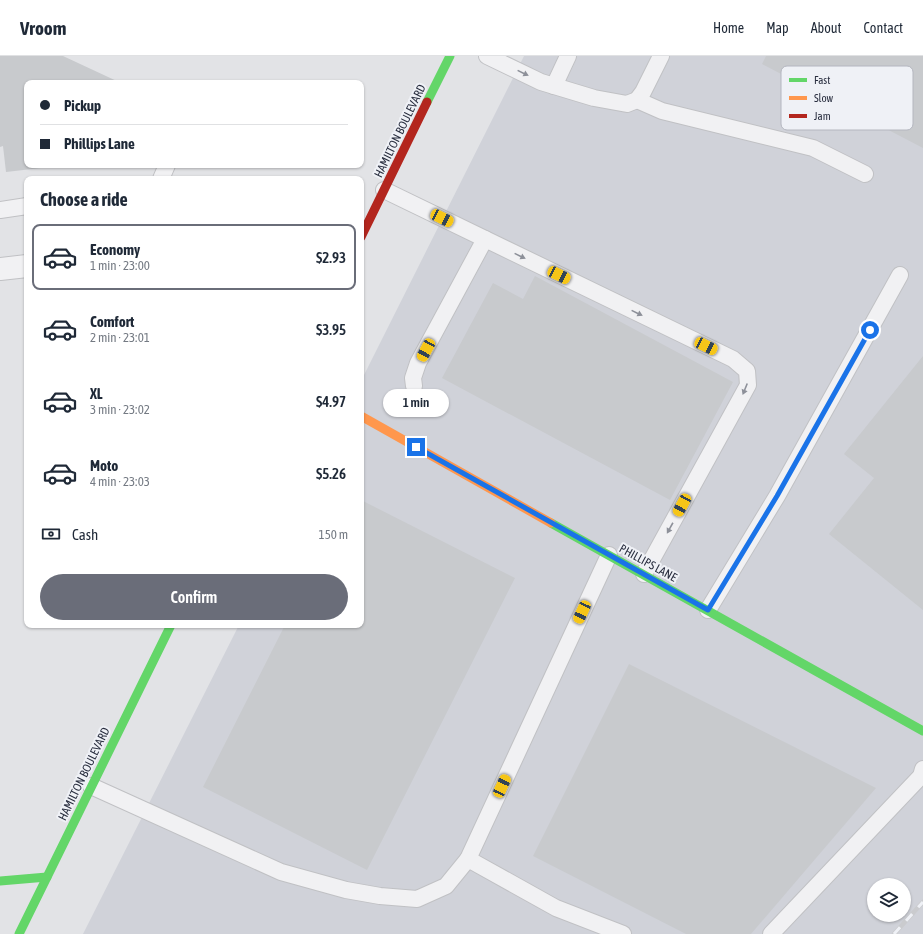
<!DOCTYPE html>
<meta charset="utf-8">
<style>
:root{--surface:#fff;--page:#f6f6f7;--text:#1f2937;--muted:#747a83;--line:#e0e1e3;--accent:#6a6d79}
body{margin:0;font-family:"Asap Condensed",sans-serif;background:var(--page);color:var(--text);height:100vh;display:flex;flex-direction:column;font-size:15px;white-space:nowrap}
*{box-sizing:border-box;margin:0}
p{font-size:13px;color:var(--muted)}
.icon{flex:none;width:22px;height:22px;fill:none;stroke:currentColor;stroke-width:2;stroke-linecap:round;stroke-linejoin:round}
.map{position:relative;flex:1;overflow:hidden}
.side{position:absolute;left:24px;top:120px;width:340px;height:452px;display:flex;flex-direction:column;background:var(--surface);border-radius:8px;box-shadow:0 1px 3px #0004}
.side>*{flex:none}
.banner{position:absolute;left:24px;top:24px;width:340px;height:88px;border-radius:8px;box-shadow:0 1px 3px #0004;display:grid;align-content:center;height:88px;padding:0 16px;background:var(--surface)}
.controls{position:absolute;left:867px;top:822px;display:grid;gap:8px}
.controls a{display:grid;place-items:center;width:44px;height:44px;border-radius:50%;background:var(--surface);box-shadow:0 1px 3px #0004;font-size:20px}
.end{position:absolute;width:18px;height:18px;margin:-9px;border:5px solid #1a73e8;background:#fff;box-shadow:0 0 0 2px #fff}
.from{border-radius:50%}
.bubble{position:absolute;height:28px;border-radius:14px;background:var(--surface);box-shadow:0 1px 3px #0004;font-size:13px;font-weight:600;line-height:28px;text-align:center}
.car{position:absolute;width:12px;height:24px;margin:-12px -6px;border-radius:5px;box-shadow:0 0 3px 1px #0007;background:linear-gradient(#f5c518 24%,#345 0 40%,#f5c518 0 76%,#345 0 86%,#f5c518 0)}
.banner b{display:flex;align-items:center;gap:14px;height:38px;font-size:15px}
.banner b+b{border-top:1px solid var(--line)}
.banner i{width:10px;height:10px;background:var(--text)}
ul{padding:0;list-style:none}
li{display:flex;align-items:center;gap:12px;height:66px;margin:0 8px 6px;padding:0 8px;border:2px solid transparent;border-radius:8px}
li div{flex:1}
li b{display:block;font-size:15px}
li em{font-style:normal;font-weight:600}
li.on{border-color:var(--accent)}
li>.icon{width:36px;height:36px;stroke-width:1.5}
h2{padding:0 16px;font-size:18px;line-height:48px}
.pay{display:flex;align-items:center;gap:10px;height:44px;padding:0 16px;font-size:15px}
.pay p{margin-inline-start:auto}
.cta{display:flex;gap:8px;margin-top:auto;padding:8px 16px}
.cta a{flex:1;height:46px;border-radius:24px;background:var(--accent);color:#fff;font-size:16px;font-weight:600;line-height:46px;text-align:center}
header{display:flex;align-items:center;gap:24px;box-sizing:border-box;height:56px;padding:0 20px;background:var(--surface);border-bottom:1px solid var(--line)}
header strong{font-size:19px}
nav{display:flex;gap:22px;margin-inline-start:auto;font-size:14px}
.map>svg:first-child{display:block}
.built{fill:#d0d2d9;fill-rule:evenodd}
.building{fill:#c8cacd}
.lines{fill:none;stroke-linecap:round;stroke-linejoin:round}
.lane-casing{stroke:#c0c1c4;stroke-width:18}
.street-casing{stroke:#c0c1c4;stroke-width:24}
.lane{stroke:#f1f1f3;stroke-width:16}
.street{stroke:#f1f1f3;stroke-width:22}
.fast{stroke:#63d668;stroke-width:9}
.slow{stroke:#ff974d;stroke-width:9}
.jam{stroke:#b3261e;stroke-width:9}
.rail-casing{stroke:#cacbce;stroke-width:4.5}
.rail{stroke:#eff1f6;stroke-width:3;stroke-dasharray:9;stroke-linecap:butt}
.oneway{fill:#8d9099}
.route{stroke:#1a73e8;stroke-width:5}
.labels{text-anchor:middle;stroke-width:4;stroke-linejoin:round;paint-order:stroke}
.street-label{font-size:12px;fill:#292e3f;stroke:#eff1f6}
.key{fill:#eff1f6;stroke:#b4b6bf;stroke-width:1}
.key-label{font-size:11px;fill:#292e3f}
</style>
<header>
<strong>Vroom</strong>
<nav><a>Home</a><a>Map</a><a>About</a><a>Contact</a></nav>
</header>
<div class="map">
<svg width="923" height="878" viewBox="0 0 923 878">
<rect width="100%" height="100%" fill="#e2e3e6"/>
<path class="built" d="M524,0H923V878H83L239,569H361V325ZM874,829H904V859H874Z"/>
<g class="building">
<polygon points="0,0 63,0 121,27 27,27 27,109 58,110 6,116 3,90 0,91"/>
<polygon points="766,0 923,0 923,92 762,8"/>
<polygon points="535,220 733,326 670,444 442,322 493,227 523,243"/>
<polygon points="923,300 923,554 829,478 874,422 844,398"/>
<polygon points="361,444 515,522 367,814 203,731 285,569 361,569"/>
<polygon points="629,608 876,732 751,878 686,878 533,800"/>
</g>
<g class="lines">
<g class="lane-casing">
<g id="lane">
<polyline points="487,0 541,26 594,42 627,48 637,44 643,36 661,0"/>
<polyline points="554,30 568,0"/>
<polyline points="637,44 662,55 813,92 865,118"/>
<polyline points="161,123 167,109"/>
<polyline points="384,134 733,303 747,315 748,329 644,518"/>
<polyline points="0,154 27,150"/>
<polyline points="414,330 413,322 418,307 485,183"/>
<polyline points="708,554 777,440 900,219"/>
<polyline points="91,730 281,816 346,834 380,840 417,843 446,830 468,803 609,499"/>
<polyline points="468,803 556,852 623,878"/>
<polyline points="771,878 921,720 923,713"/>
</g>
</g>
<g class="street-casing">
<polyline id="street" points="0,213 27,210"/>
</g>
<use href="#lane" class="lane"/>
<use href="#street" class="street"/>
<g class="fast">
<polyline points="427,46 450,0"/>
<polyline points="551,467 923,675"/>
<polyline points="0,825 47,821"/>
<polyline points="19,878 171,569"/>
</g>
<polyline class="slow" points="361,360 551,467"/>
<polyline class="jam" points="361,181 427,46"/>
<g class="rail-casing">
<polyline id="rail" points="894,878 923,846"/>
</g>
<use href="#rail" class="rail"/>
</g>
<defs><path id="oneway-solid" d="M-6-.8H1V-3.2L6.5 0L1 3.2V.8H-6Z"/></defs>
<g class="oneway">
<use href="#oneway-solid" transform="translate(523 17) rotate(26)"/>
<use href="#oneway-solid" transform="translate(520 200) rotate(26)"/>
<use href="#oneway-solid" transform="translate(637 257) rotate(26)"/>
<use href="#oneway-solid" transform="translate(745 333) rotate(112)"/>
<use href="#oneway-solid" transform="translate(670 472) rotate(119)"/>
</g>
<g class="lines">
<polyline class="route" points="416,391 708,554 777,440 870,274"/>
</g>
<g class="labels">
<g class="street-label">
<text transform="translate(400 75) rotate(-64)" y="4">HAMILTON BOULEVARD</text>
<text transform="translate(648 507) rotate(29)" y="4">PHILLIPS LANE</text>
<text transform="translate(84 718) rotate(-64)" y="4">HAMILTON BOULEVARD</text>
</g>
</g>
<rect x="781" y="10" width="132" height="64" rx="6" class="key"/>
<rect x="789" y="22" width="18" height="4" fill="#63d668"/>
<rect x="789" y="40" width="18" height="4" fill="#ff974d"/>
<rect x="789" y="58" width="18" height="4" fill="#b3261e"/>
<g class="key-label">
<text x="814" y="28">Fast</text>
<text x="814" y="46">Slow</text>
<text x="814" y="64">Jam</text>
</g>
</svg>
<div class="controls">
<a><svg class="icon" aria-label="layers" viewBox="0 0 24 24"><path d="M12 4l9 5-9 5-9-5zM3 14l9 5 9-5"/></svg></a>
</div>
<i class="end from" style="left:870px;top:274px"></i>
<i class="end" style="left:416px;top:391px"></i>
<div class="bubble" style="left:383px;top:333px;width:66px">1 min</div>
<i class="car" style="left:442px;top:162px;rotate:116deg"></i>
<i class="car" style="left:559px;top:219px;rotate:116deg"></i>
<i class="car" style="left:706px;top:290px;rotate:116deg"></i>
<i class="car" style="left:426px;top:294px;rotate:208deg"></i>
<i class="car" style="left:682px;top:449px;rotate:209deg"></i>
<i class="car" style="left:582px;top:556px;rotate:205deg"></i>
<i class="car" style="left:502px;top:730px;rotate:25deg"></i>
<div class="banner">
<b><i class="from"></i>Pickup</b>
<b><i></i>Phillips Lane</b>
</div>
<section class="side">
<h2>Choose a ride</h2>
<ul>
<li class="on"><svg class="icon" aria-label="car" viewBox="0 0 24 24"><path d="M5 17H2v-5l4-1 3-4h7l3 4 3 1v5h-3M9 17h6M6 11h13"/><circle cx="7" cy="17" r="2"/><circle cx="17" cy="17" r="2"/></svg><div><b>Economy</b><p>1 min · 23:00</p></div><em>$2.93</em></li>
<li><svg class="icon" aria-label="car" viewBox="0 0 24 24"><path d="M5 17H2v-5l4-1 3-4h7l3 4 3 1v5h-3M9 17h6M6 11h13"/><circle cx="7" cy="17" r="2"/><circle cx="17" cy="17" r="2"/></svg><div><b>Comfort</b><p>2 min · 23:01</p></div><em>$3.95</em></li>
<li><svg class="icon" aria-label="car" viewBox="0 0 24 24"><path d="M5 17H2v-5l4-1 3-4h7l3 4 3 1v5h-3M9 17h6M6 11h13"/><circle cx="7" cy="17" r="2"/><circle cx="17" cy="17" r="2"/></svg><div><b>XL</b><p>3 min · 23:02</p></div><em>$4.97</em></li>
<li><svg class="icon" aria-label="car" viewBox="0 0 24 24"><path d="M5 17H2v-5l4-1 3-4h7l3 4 3 1v5h-3M9 17h6M6 11h13"/><circle cx="7" cy="17" r="2"/><circle cx="17" cy="17" r="2"/></svg><div><b>Moto</b><p>4 min · 23:03</p></div><em>$5.26</em></li>
</ul>
<div class="pay"><svg class="icon" aria-label="cash" viewBox="0 0 24 24"><path d="M3 7h18v10H3z"/><circle cx="12" cy="12" r="2"/></svg>Cash<p>150 m</p></div>
<div class="cta"><a>Confirm</a></div>
</section>
</div>
